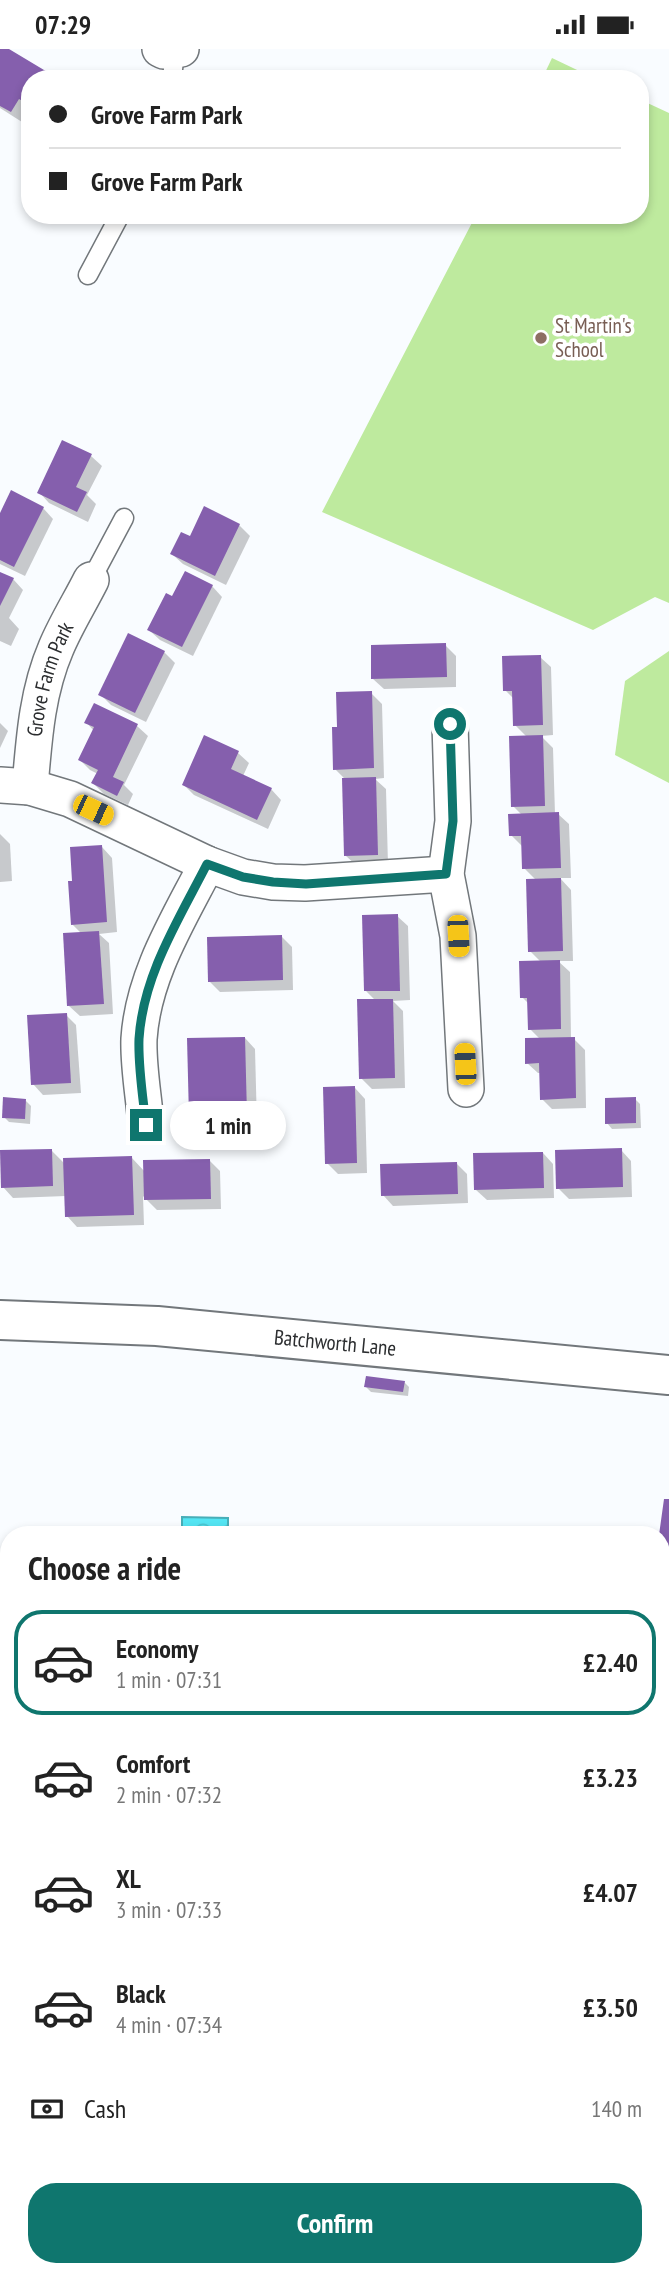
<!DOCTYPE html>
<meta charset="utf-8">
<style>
:root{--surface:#fff;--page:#f2f2f2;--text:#222;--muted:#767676;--line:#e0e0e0;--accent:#0f766e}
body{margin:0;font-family:"PT Sans Narrow",sans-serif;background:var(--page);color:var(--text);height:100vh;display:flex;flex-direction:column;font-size:26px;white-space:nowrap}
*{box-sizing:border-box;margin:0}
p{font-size:23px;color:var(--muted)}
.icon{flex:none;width:38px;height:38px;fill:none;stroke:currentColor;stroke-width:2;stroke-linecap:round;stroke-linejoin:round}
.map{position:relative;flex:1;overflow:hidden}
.panel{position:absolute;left:0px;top:1477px;width:670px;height:751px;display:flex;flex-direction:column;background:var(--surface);border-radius:28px 28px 0 0;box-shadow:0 4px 10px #0003}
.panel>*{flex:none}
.guide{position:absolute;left:21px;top:21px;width:628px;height:154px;border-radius:28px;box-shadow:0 4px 10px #0003;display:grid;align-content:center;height:154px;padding:0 28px;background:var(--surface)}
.end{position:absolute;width:32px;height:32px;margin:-16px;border:9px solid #0f766e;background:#fff;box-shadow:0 0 0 4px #fff}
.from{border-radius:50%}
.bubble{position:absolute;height:49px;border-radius:24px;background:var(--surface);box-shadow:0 4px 10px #0003;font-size:23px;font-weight:700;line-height:49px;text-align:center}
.car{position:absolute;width:21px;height:42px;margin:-21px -10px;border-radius:9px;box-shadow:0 0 5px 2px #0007;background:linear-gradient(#f5c518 24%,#345 0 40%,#f5c518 0 76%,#345 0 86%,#f5c518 0)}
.guide b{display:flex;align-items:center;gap:24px;height:66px;font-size:26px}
.guide b+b{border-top:2px solid var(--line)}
.guide i{width:18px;height:18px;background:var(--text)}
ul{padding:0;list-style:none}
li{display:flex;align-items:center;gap:21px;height:105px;margin:0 14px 10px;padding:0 14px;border:4px solid transparent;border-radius:28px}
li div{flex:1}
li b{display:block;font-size:26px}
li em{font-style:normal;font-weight:700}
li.active{border-color:var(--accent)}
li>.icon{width:63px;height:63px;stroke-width:1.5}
h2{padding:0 28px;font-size:32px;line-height:84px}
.pay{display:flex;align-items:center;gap:18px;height:77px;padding:0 28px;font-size:26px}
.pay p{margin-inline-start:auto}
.cta{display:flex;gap:14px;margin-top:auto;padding:14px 28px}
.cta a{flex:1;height:80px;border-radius:28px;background:var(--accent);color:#fff;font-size:28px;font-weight:700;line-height:80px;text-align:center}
.status{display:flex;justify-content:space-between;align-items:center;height:49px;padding:0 35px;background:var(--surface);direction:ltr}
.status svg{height:19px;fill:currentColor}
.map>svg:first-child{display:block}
.green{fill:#beea9e}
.water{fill:url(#water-waves);stroke:#48aeb8;stroke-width:2}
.shadow{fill:#0003}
.building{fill:#855fad}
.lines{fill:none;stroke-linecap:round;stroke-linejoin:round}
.service-casing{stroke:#72777b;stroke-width:21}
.minor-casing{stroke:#72777b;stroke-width:38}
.tertiary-casing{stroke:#72777b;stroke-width:42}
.service{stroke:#fff;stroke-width:18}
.minor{stroke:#fff;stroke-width:35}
.tertiary{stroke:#fff;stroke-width:38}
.route{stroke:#0f766e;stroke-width:9}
.education-dot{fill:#8d6e63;stroke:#fff;stroke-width:2.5}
.labels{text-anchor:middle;stroke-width:7;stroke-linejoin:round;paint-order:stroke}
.education-label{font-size:21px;fill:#785e54;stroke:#fff;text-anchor:start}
.street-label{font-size:21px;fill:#2b2d2f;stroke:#fff}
</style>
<div class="status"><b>07:29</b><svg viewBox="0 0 49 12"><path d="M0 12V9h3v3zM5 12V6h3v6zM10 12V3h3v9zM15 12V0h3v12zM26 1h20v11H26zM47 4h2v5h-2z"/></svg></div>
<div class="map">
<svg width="669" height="2227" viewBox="0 0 669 2227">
<defs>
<pattern id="water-waves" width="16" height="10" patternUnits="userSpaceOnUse" patternTransform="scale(1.75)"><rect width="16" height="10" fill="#54e5f3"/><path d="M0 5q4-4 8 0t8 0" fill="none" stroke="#49c5d1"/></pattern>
</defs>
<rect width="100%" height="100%" fill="#f9fcff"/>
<g class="green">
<polygon points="552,9 596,30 542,30"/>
<polygon points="641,51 669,64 669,554 655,548 593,581 322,463 476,166 640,166"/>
<polygon points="669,602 669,734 615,706 625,632"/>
</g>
<polygon class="water" points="182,1468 228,1469 228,1486 182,1486"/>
<g class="shadow">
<polygon points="0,0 6,0 30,30 30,59 22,73 0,59"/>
<polygon points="91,407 102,417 87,446 96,455 88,473 49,454 39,443"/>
<polygon points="43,459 53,470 25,527 0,515 0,468"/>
<polygon points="239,476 250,487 226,536 183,515 172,505 191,489"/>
<polygon points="0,524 13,530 23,541 9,569 19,580 11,597 0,592"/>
<polygon points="212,537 222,548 193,607 160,591 149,581 173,549"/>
<polygon points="445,596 456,607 456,638 384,640 373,630"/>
<polygon points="164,603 175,614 146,673 111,656 100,645"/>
<polygon points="540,608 551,618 553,686 541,687 553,699 555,765 558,765 569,775 571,829 560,829 571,841 573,912 558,912 570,923 571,990 574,990 585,1001 586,1059 552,1060 542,1050 541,1024 538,1024 527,1014 541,991 530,980 529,955 522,948 541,913 530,902 536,831 524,819 522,797 511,786 522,766 513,757 527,688 515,676 514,650 505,641"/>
<polygon points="371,644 382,655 384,729 375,730 386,740 388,816 357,817 346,807 344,729 335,720 339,680"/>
<polygon points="86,673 137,677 148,687 124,736 133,745 128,756 104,745 93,734 98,725 90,721 80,711 94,682"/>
<polygon points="0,674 8,682 0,699"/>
<polygon points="205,689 238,704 249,714 243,727 271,740 281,751 268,780 194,746 184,736"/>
<polygon points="0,785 10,795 12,832 0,833"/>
<polygon points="102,798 112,809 117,883 99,885 109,894 113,965 80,967 69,957 82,885 72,875 74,833"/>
<polygon points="397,867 408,877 410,951 393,952 403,962 405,1039 372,1040 361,1029 376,952 366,942"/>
<polygon points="281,887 292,898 293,941 220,943 210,933"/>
<polygon points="66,966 76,976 81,1044 43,1046 33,1035"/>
<polygon points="245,989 255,1000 257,1076 201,1077 191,1067"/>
<polygon points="355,1039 365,1050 367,1124 338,1125 327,1114"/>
<polygon points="635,1050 640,1055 641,1079 612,1080 607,1074"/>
<polygon points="26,1052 31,1057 30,1075 9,1073 4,1068"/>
<polygon points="621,1101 631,1112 632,1148 569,1150 558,1139"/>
<polygon points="52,1102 65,1115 132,1109 145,1123 209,1111 220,1122 221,1160 157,1161 143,1147 144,1176 77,1178 67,1167 66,1147 13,1149 3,1138"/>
<polygon points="543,1104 553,1115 554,1149 487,1151 476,1141"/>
<polygon points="456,1114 467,1125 468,1154 393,1157 383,1146"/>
<polygon points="404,1333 409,1338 408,1347 371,1343 366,1338"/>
<polygon points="669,1452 669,1531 662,1524 662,1486"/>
<polygon points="0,1506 9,1507 9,1572 0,1572"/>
<polygon points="662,1960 669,1961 669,2022 662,2020"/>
<polygon points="9,2138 9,2197 0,2188 0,2141"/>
<polygon points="662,2162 665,2166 662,2178"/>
</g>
<g class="building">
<polygon points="0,0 9,0 59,30 30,30 30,56 19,50 11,63 0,57"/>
<polygon points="62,391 92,405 76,438 87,443 77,463 37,444"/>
<polygon points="11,441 44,458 14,518 0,511 0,464"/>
<polygon points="204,457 240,475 215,527 170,505 181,483 190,487"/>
<polygon points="185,522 213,536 182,598 147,581 166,544 172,547"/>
<polygon points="0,523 14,529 0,557"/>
<polygon points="128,584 165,602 135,664 98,646"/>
<polygon points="446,594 447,628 371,630 371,596"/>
<polygon points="541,606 543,676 513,677 512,642 503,642 502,607"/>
<polygon points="372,642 374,719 333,721 332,678 337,678 336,643"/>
<polygon points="94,654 138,675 113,728 124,733 117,747 91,734 98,721 78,711 94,678 84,674"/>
<polygon points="204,686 239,702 231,720 272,739 257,771 182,736"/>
<polygon points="543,686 545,757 511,758 509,687"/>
<polygon points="376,728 378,806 344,807 342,729"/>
<polygon points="559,763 561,819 522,820 521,787 509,787 508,765"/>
<polygon points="102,796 107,873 71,876 68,832 72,832 70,798"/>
<polygon points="561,829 563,902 528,903 526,830"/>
<polygon points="398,865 400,942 364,942 362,866"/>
<polygon points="99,882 104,955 67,957 63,884"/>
<polygon points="282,886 283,931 208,933 207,888"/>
<polygon points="560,911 561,980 528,981 527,949 520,949 519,912"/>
<polygon points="357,950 393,950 395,1029 359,1030"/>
<polygon points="67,964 71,1034 31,1036 27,966"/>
<polygon points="245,988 247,1066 189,1068 187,989"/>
<polygon points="575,988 576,1049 540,1051 539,1014 525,1015 525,989"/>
<polygon points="355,1037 357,1114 325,1115 323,1038"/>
<polygon points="3,1048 26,1050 25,1070 2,1069"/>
<polygon points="636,1048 636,1074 605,1075 605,1049"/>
<polygon points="622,1099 623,1138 556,1140 555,1101"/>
<polygon points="52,1100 53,1137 1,1139 0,1101"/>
<polygon points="543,1103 544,1139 474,1141 473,1104"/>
<polygon points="132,1107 134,1166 65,1168 63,1109"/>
<polygon points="210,1110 211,1150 144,1151 143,1111"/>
<polygon points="457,1113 458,1145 381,1147 380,1115"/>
<polygon points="366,1327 405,1332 403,1343 364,1338"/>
<polygon points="664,1450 669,1450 669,1521 662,1520 662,1486 659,1486"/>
<polygon points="0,1505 9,1505 9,1558 0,1557"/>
<polygon points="662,1958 669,1960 669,2015 662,2013"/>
<polygon points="9,2137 9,2194 8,2195 4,2180 0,2181 0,2139"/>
<polygon points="662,2197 669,2200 669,2227 615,2227 617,2219 662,2219"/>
</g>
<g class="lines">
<g class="service-casing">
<g id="service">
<polyline points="172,30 175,1"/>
<polyline points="88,226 120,166"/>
<polyline points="91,531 124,469"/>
</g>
</g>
<g class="minor-casing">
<g id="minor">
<polyline points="160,0 164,2 181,0"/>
<polyline points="450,675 453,772 446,825 458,887 466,1040"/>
<polyline points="0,736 30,738 70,750 207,815 243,828 273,833 305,834 446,825"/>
<path id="s1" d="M30,738C34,690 37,643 56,599C66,575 80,553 91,531"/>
<path d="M146,1076C144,1048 138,1018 139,990C143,926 179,870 207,815"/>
<polyline points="0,1640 9,1641"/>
<polyline points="0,2040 9,2039"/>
<polyline points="662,2105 669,2108"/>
</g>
</g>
<g class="tertiary-casing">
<g id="tertiary">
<path id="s2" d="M0,1271L157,1277L669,1326"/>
</g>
</g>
<use href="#service" class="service"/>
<use href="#minor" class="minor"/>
<use href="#tertiary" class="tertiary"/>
</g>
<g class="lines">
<path class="route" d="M146,1076C143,1048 138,1018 139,990C143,926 179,870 207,815L243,828L273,833L306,835L446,825L453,772L450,675"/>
</g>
<circle class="education-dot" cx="541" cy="289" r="7"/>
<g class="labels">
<g class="education-label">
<text x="555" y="284">St Martin's<tspan x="555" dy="24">School</tspan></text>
</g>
<g class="street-label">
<text dy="7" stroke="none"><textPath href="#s1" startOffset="110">Grove Farm Park</textPath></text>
<text dy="7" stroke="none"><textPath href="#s2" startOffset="336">Batchworth Lane</textPath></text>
</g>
</g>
</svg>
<i class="end from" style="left:450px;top:675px"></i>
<i class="end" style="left:146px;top:1076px"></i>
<div class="bubble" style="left:170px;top:1052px;width:116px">1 min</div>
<i class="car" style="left:93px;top:761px;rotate:115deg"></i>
<i class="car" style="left:458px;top:887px;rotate:177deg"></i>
<i class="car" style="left:465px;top:1015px;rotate:357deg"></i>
<div class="guide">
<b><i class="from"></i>Grove Farm Park</b>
<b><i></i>Grove Farm Park</b>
</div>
<section class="panel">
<h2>Choose a ride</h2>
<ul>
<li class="active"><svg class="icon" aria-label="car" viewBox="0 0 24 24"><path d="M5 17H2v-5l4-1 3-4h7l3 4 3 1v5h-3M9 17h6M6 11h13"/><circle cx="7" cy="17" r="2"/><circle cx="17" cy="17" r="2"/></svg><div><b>Economy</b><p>1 min · 07:31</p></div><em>£2.40</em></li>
<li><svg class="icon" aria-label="car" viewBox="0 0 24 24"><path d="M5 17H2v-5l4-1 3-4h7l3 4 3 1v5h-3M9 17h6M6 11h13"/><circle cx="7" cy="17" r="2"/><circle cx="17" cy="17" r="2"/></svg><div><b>Comfort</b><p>2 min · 07:32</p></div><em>£3.23</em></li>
<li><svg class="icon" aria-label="car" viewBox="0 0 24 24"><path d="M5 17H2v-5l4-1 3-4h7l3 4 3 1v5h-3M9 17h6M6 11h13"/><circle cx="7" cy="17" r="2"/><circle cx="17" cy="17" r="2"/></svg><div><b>XL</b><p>3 min · 07:33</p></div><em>£4.07</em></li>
<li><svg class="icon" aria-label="car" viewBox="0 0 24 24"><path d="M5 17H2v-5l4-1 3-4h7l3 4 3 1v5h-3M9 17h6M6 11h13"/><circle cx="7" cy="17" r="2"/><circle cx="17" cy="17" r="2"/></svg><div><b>Black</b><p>4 min · 07:34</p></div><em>£3.50</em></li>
</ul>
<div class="pay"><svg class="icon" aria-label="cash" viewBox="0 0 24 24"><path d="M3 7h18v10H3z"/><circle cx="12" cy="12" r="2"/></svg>Cash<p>140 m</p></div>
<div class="cta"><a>Confirm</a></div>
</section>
</div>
